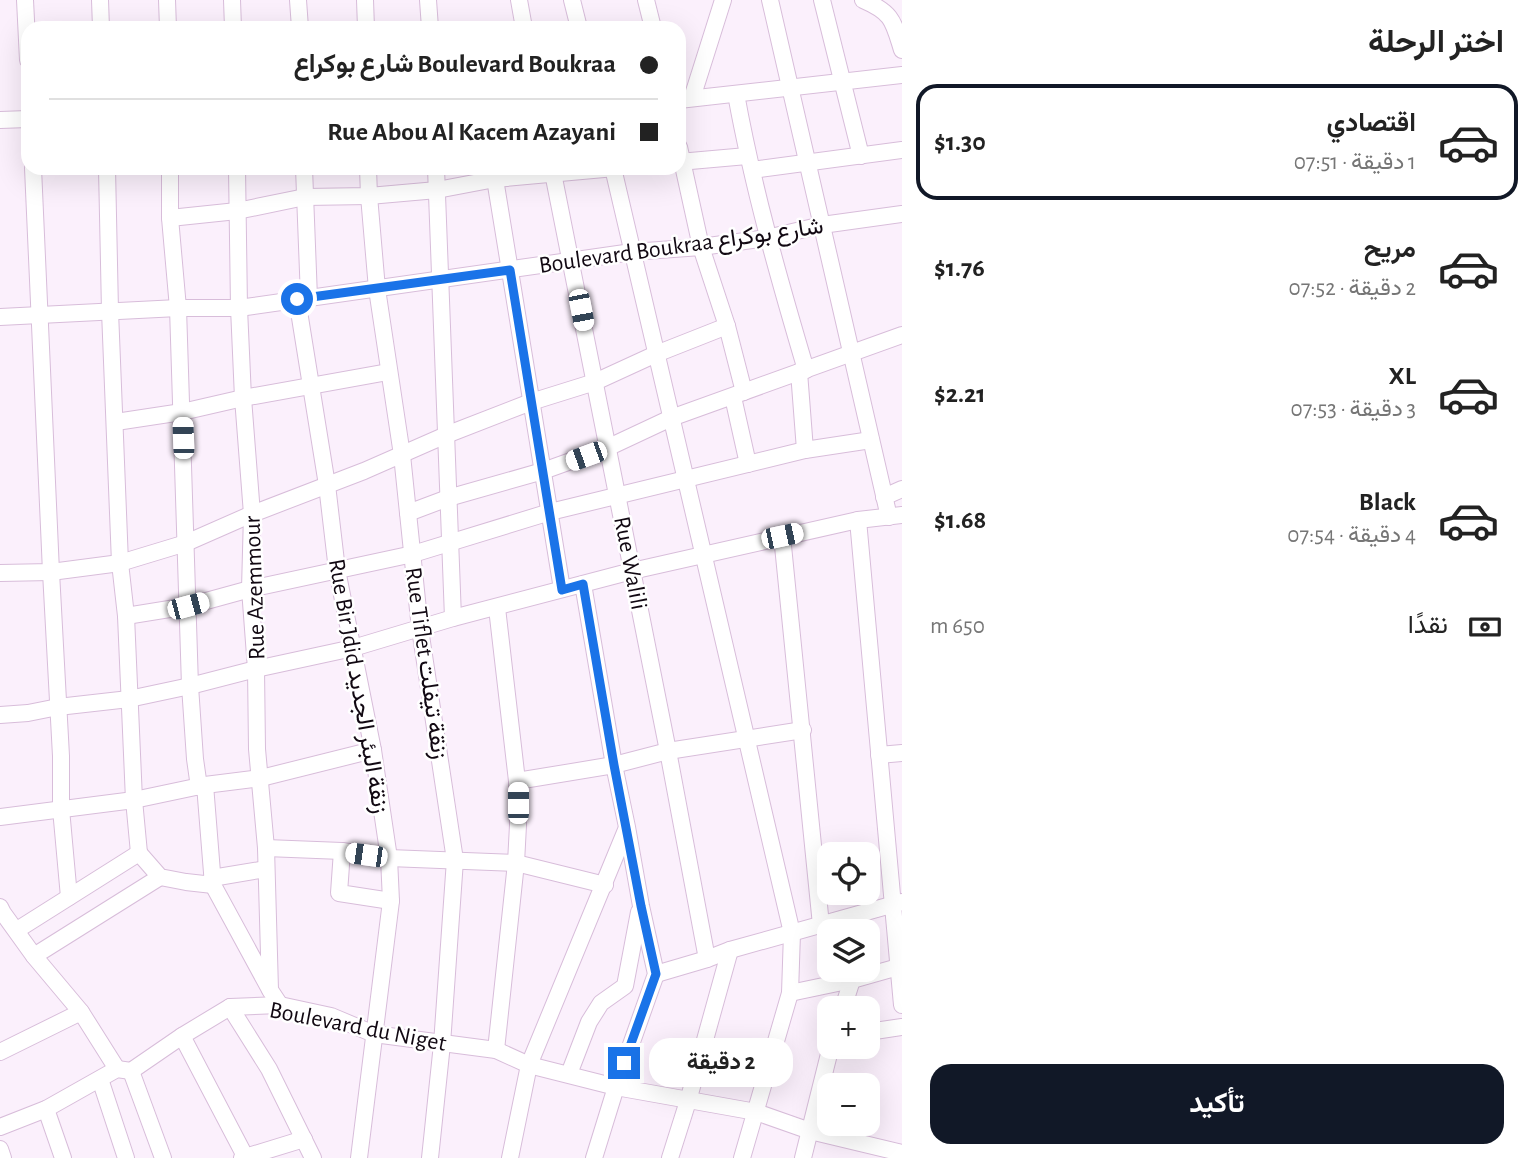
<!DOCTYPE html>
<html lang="ar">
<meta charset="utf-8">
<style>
:root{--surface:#fff;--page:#f6f6f6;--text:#222;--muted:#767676;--line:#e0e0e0;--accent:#111827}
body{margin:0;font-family:"Alegreya Sans",Vazirmatn,sans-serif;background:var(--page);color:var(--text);direction:rtl;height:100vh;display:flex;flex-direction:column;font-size:26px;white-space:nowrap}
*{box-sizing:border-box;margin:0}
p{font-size:23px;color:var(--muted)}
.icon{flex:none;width:38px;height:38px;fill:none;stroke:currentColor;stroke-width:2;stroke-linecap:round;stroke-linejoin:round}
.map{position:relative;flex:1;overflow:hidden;direction:ltr}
.drawer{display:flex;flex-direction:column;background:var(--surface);width:630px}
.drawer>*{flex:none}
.hud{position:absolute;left:21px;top:21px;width:665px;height:154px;border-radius:21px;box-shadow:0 7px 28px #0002;direction:rtl;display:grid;align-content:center;height:154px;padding:0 28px;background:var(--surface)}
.tools{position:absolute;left:817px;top:842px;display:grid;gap:14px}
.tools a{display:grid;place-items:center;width:63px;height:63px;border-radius:14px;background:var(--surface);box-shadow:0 7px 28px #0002;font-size:35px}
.end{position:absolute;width:32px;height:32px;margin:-16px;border:9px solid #1a73e8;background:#fff;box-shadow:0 0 0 4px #fff}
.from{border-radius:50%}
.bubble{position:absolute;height:49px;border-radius:21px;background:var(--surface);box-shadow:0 7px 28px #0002;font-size:23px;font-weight:700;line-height:49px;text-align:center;direction:rtl}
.car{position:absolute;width:21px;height:42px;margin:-21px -10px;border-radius:9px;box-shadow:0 0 5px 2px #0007;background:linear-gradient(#fff 24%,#345 0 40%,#fff 0 76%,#345 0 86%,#fff 0)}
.hud b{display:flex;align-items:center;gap:24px;height:66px;font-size:26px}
.hud b+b{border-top:2px solid var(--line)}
.hud i{width:18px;height:18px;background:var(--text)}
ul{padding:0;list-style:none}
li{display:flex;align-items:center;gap:21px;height:116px;margin:0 14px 10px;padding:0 14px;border:4px solid transparent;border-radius:21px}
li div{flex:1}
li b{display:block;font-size:26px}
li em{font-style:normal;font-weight:700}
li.current{border-color:var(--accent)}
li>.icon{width:63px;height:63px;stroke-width:1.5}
h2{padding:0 28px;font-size:32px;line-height:84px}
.pay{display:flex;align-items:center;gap:18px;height:77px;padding:0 28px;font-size:26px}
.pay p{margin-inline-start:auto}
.action{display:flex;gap:14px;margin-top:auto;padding:14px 28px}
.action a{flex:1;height:80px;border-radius:21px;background:var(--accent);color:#fff;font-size:28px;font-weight:700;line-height:80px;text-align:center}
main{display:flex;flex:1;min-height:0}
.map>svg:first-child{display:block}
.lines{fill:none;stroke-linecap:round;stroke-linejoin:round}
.minor-casing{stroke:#d8bdda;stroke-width:18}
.minor{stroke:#fff;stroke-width:16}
.route{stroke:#1a73e8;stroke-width:9}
.labels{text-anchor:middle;stroke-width:5;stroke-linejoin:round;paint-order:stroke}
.street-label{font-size:24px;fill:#110812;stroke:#fff}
</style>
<main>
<section class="drawer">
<h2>اختر الرحلة</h2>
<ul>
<li class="current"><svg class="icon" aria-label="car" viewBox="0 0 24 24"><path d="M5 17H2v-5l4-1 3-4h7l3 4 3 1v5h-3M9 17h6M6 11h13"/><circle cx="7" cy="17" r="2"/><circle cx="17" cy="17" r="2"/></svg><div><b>اقتصادي</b><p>1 دقيقة · 07:51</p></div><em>$1.30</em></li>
<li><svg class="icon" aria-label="car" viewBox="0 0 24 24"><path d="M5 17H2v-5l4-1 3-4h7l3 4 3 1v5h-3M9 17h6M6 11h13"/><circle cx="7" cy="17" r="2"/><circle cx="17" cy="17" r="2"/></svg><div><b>مريح</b><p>2 دقيقة · 07:52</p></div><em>$1.76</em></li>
<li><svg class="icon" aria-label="car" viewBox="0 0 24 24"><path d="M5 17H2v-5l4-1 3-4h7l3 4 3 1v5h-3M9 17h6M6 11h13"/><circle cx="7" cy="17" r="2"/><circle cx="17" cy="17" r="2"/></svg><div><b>XL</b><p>3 دقيقة · 07:53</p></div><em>$2.21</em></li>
<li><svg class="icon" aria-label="car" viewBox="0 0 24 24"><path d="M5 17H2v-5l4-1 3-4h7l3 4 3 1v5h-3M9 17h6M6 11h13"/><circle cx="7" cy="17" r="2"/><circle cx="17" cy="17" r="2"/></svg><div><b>Black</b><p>4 دقيقة · 07:54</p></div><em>$1.68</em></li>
</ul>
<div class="pay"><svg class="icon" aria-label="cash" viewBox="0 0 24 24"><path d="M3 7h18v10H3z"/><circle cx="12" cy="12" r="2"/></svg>نقدًا<p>650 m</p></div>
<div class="action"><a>تأكيد</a></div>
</section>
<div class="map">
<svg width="902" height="1158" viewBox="0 0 902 1158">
<rect width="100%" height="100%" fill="#fbf0fc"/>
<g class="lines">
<g class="minor-casing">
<g id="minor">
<polyline points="25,0 28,60"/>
<polyline points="100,0 101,28"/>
<polyline points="167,0 168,28"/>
<polyline points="232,0 233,28"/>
<polyline points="298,0 300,28"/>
<polyline points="365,0 366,28"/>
<polyline points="428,0 430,28"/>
<polyline points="519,0 524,28"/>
<polyline points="572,0 579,28"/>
<polyline points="646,0 653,28"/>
<polyline points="770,0 889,517"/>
<polyline points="822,0 861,156"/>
<path d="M863,0C893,13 893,21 902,50"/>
<path d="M736,94C753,188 779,279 806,370"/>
<polyline points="692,98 723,0"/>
<polyline points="679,100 902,75"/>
<polyline points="0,120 28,119"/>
<polyline points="679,147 701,247 727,326 744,392"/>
<polyline points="679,162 747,156"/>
<polyline points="33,168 51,572 61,756 61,809 69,897"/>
<polyline points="107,168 110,311 120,563 126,616 134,800 139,853"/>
<polyline points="170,168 170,218 178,308 190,686 195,759 199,787"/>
<polyline points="237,168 239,308 243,398 252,514 250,589 256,669 257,749 266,848 270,990 280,1005"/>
<polyline points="304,168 309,298"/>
<polyline points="368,168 369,196 377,289 402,455 420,629 455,860 442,1044 430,1158"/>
<polyline points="436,168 453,618"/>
<polyline points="552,168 668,751 707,959"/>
<polyline points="613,168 792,933 790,993 742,1158"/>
<polyline points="752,170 902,150"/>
<polyline points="495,179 562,589"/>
<polyline points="170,218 237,211 305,197 369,196 437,190 495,179 615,168"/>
<polyline points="297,299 327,485 337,570 373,750 389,858 391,901 359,1158"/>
<polyline points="0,317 178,308 239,308 632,252 701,247 767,238 822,225 902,214"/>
<polyline points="799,372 805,450"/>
<polyline points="733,397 748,464"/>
<polyline points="116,422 182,412 243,398 388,372"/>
<polyline points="884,497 902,489"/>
<polyline points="408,513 448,498 543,471 607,448 671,418 902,335"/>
<polyline points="858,520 902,1005"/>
<polyline points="782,536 821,925"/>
<polyline points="0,573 51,572 120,563 186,543 252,514 364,471 446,435 531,402 595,382 656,354 727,326"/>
<polyline points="583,584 614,765 627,827 641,906 656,974 616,1087 594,1158"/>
<polyline points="126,616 188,606 250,589 413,554 550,512 805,450 871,440"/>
<polyline points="0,715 28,713 58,707 129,699 190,686 256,669 353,648 453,618 632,571 858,520 902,515"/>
<polyline points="879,755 902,753"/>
<polyline points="517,781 614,765 668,751 803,730"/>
<polyline points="205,785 213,885 269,988"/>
<polyline points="0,817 134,800 205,785 261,778 373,750"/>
<polyline points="266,848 342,851 389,858 516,863 605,885"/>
<polyline points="342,851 339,893 391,901"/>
<polyline points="139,853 160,877 186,882 213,885"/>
<polyline points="212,878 266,869"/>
<polyline points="0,907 3,913 34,956 81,1012 117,1069"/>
<polyline points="17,930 139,853"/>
<polyline points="34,956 160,877"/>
<polyline points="656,974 707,959 730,950 902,902"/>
<polyline points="790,993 852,980 902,966"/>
<polyline points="230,1007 269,1069 313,1158"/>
<polyline points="843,1008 852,980"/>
<polyline points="868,1032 902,1027"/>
<polyline points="182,1036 246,1158"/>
<polyline points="496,1050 516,863 518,825 517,781 497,608"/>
<polyline points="0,1052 81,1012"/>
<polyline points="131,1071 163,1158"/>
<polyline points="569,1074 589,1022 601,1003 625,986 639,912"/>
<polyline points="100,1079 126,1158"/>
<polyline points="46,1109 63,1158"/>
<polyline points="0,1127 46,1109 117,1069 131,1071 182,1036 230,1007 280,1005 331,1016 374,1034 496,1050 529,1065 616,1087 756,1112 810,1131 902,1153"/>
<polyline points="0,1149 3,1158"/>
<polyline points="242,1158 304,1139"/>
<polyline points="510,1158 529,1065 626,830"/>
<polyline points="670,1158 688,1101 730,950"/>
<polyline points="803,1158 831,1046"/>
</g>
</g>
<use href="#minor" class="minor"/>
</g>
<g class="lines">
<polyline class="route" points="297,299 510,270 562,590 583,584 614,765 641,906 656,974 624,1063"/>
</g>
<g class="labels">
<g class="street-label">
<text transform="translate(681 245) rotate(-8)" y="8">Boulevard Boukraa شارع بوكراع</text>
<text transform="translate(631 563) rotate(79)" y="8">Rue Walili</text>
<text transform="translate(254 588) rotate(-92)" y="8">Rue Azemmour</text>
<text transform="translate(427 663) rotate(82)" y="8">Rue Tiflet زنقة تيفلت</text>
<text transform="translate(359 686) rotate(80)" y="8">Rue Bir Jdid زنقة البئر الجديد</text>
<text transform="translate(358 1026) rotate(11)" y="8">Boulevard du Niget</text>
</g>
</g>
</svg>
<div class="tools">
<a><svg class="icon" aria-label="locate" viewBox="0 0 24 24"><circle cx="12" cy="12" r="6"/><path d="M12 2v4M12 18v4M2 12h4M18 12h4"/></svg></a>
<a><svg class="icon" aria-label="layers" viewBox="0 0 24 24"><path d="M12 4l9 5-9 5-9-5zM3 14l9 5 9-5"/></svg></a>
<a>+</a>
<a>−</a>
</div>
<i class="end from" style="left:297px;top:299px"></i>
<i class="end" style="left:624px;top:1063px"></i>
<div class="bubble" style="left:649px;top:1038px;width:144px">2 دقيقة</div>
<i class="car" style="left:581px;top:310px;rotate:169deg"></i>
<i class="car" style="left:183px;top:438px;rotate:358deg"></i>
<i class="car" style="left:586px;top:456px;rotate:250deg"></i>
<i class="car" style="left:782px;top:536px;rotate:78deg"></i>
<i class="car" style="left:188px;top:606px;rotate:75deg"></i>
<i class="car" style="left:518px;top:803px;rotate:0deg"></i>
<i class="car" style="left:366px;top:855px;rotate:278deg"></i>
<div class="hud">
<b><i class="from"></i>Boulevard Boukraa شارع بوكراع</b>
<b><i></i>Rue Abou Al Kacem Azayani</b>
</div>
</div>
</main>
